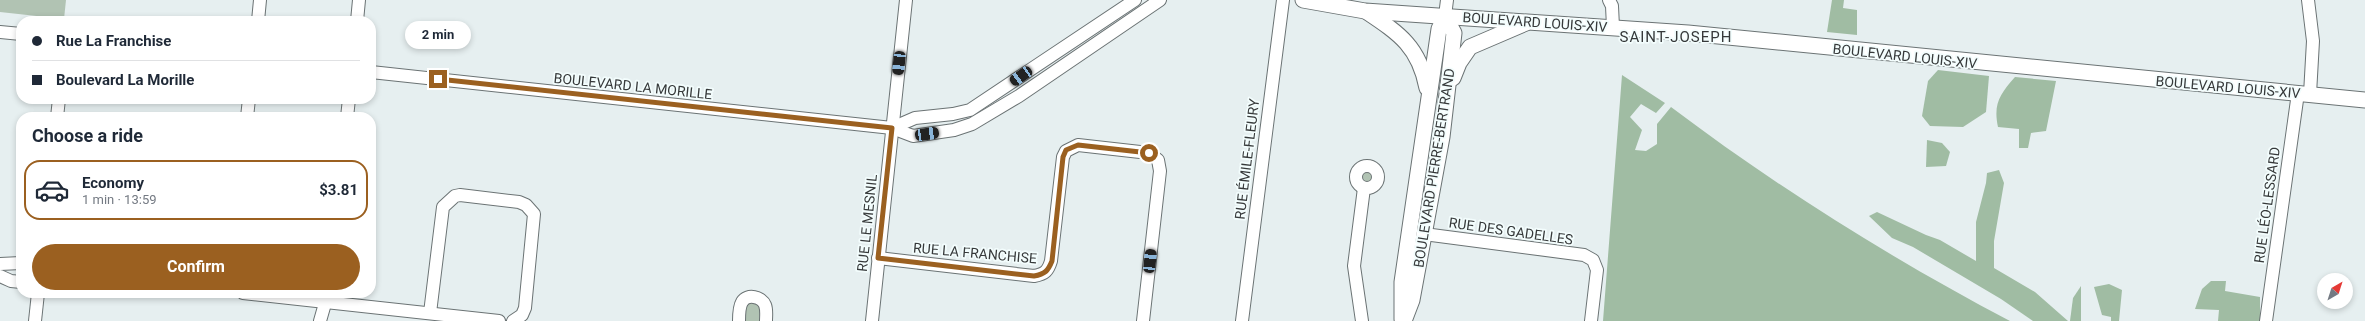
<!DOCTYPE html>
<meta charset="utf-8">
<style>
:root{--surface:#fff;--page:#f6f6f7;--text:#1f2937;--muted:#747a83;--line:#e0e1e3;--accent:#9b6020}
body{margin:0;font-family:Roboto,sans-serif;background:var(--page);color:var(--text);height:100vh;display:flex;flex-direction:column;font-size:15px;white-space:nowrap}
*{box-sizing:border-box;margin:0}
p{font-size:13px;color:var(--muted)}
.icon{flex:none;width:22px;height:22px;fill:none;stroke:currentColor;stroke-width:2;stroke-linecap:round;stroke-linejoin:round}
.map{position:relative;flex:1;overflow:hidden}
.side{position:absolute;left:16px;top:112px;width:360px;height:186px;display:flex;flex-direction:column;background:var(--surface);border-radius:16px;box-shadow:0 2px 6px #0003}
.side>*{flex:none}
.guide{position:absolute;left:16px;top:16px;width:360px;height:88px;border-radius:16px;box-shadow:0 2px 6px #0003;display:grid;align-content:center;height:88px;padding:0 16px;background:var(--surface)}
.needle{width:26px;rotate:39deg}
.buttons{position:absolute;left:2317px;top:273px;display:grid;gap:8px}
.buttons a{display:grid;place-items:center;width:36px;height:36px;border-radius:50%;background:var(--surface);box-shadow:0 2px 6px #0003;font-size:20px}
.end{position:absolute;width:18px;height:18px;margin:-9px;border:5px solid #9b6020;background:#fff;box-shadow:0 0 0 2px #fff}
.from{border-radius:50%}
.bubble{position:absolute;height:28px;border-radius:14px;background:var(--surface);box-shadow:0 2px 6px #0003;font-size:13px;font-weight:700;line-height:28px;text-align:center}
.car{position:absolute;width:12px;height:24px;margin:-12px -6px;border-radius:5px;box-shadow:0 0 3px 1px #0007;background:linear-gradient(#222 24%,#8ab4d8 0 40%,#222 0 76%,#8ab4d8 0 86%,#222 0)}
.guide b{display:flex;align-items:center;gap:14px;height:38px;font-size:15px}
.guide b+b{border-top:1px solid var(--line)}
.guide i{width:10px;height:10px;background:var(--text)}
ul{padding:0;list-style:none}
li{display:flex;align-items:center;gap:12px;height:60px;margin:0 8px 6px;padding:0 8px;border:2px solid transparent;border-radius:16px}
li div{flex:1}
li b{display:block;font-size:15px}
li em{font-style:normal;font-weight:700}
li.active{border-color:var(--accent)}
li>.icon{width:36px;height:36px;stroke-width:1.5}
h2{padding:0 16px;font-size:18px;line-height:48px}
.button{display:flex;gap:8px;margin-top:auto;padding:8px 16px}
.button a{flex:1;height:46px;border-radius:24px;background:var(--accent);color:#fff;font-size:16px;font-weight:700;line-height:46px;text-align:center}
.map>svg:first-child{display:block}
.green{fill:#b1c3b3}
.forest{fill:#a0bca3}
.lines{fill:none;stroke-linecap:round;stroke-linejoin:round}
.minor-casing{stroke:#6b7374;stroke-width:14}
.major-casing{stroke:#6b7374;stroke-width:17}
.minor{stroke:#fff;stroke-width:12}
.major{stroke:#fff;stroke-width:15}
.route{stroke:#9b6020;stroke-width:5}
.labels{text-anchor:middle;stroke-width:3.5;stroke-linejoin:round;paint-order:stroke}
.street-label{font-size:14px;fill:#36393a;stroke:#f3fdfd}
.neighbourhood-label{font-size:15px;letter-spacing:1px;fill:#36393a;stroke:#f3fdfd}
</style>
<div class="map">
<svg width="2365" height="321" viewBox="0 0 2365 321">
<rect width="100%" height="100%" fill="#e6eff0"/>
<g class="green">
<polygon points="0,0 66,0 64,19 0,12"/>
<polygon points="1367,169 1372,171 1374,176 1366,186 1361,174"/>
<polygon points="750,303 758,304 761,308 759,321 744,321 745,305"/>
</g>
<g class="forest">
<polygon points="1832,0 1844,0 1843,8 1857,10 1857,35 1827,32"/>
<polygon points="1938,70 1989,76 1986,112 1963,127 1930,126 1922,116 1928,81"/>
<path d="M1622,75L1665,103L1656,113L1641,104L1630,117L1642,130L1635,150L1646,151L1657,144V124L1671,107C1777,187 1892,259 2010,321H1603Z"/>
<path d="M2015,77L2056,81L2046,131L2031,133L2028,148H2019V129L1998,127C1993,104 2000,94 2015,77Z"/>
<polygon points="1927,140 1942,143 1950,152 1946,166 1926,167"/>
<polygon points="1999,170 2004,183 1994,241 1994,268 2035,292 2068,321 2033,321 2001,299 1913,247 1892,238 1869,216 1877,212 1926,235 1940,240 1976,261 1976,222 1986,183 1987,173"/>
<polygon points="2211,281 2226,281 2225,291 2260,297 2260,321 2218,321 2219,310 2195,309 2202,289"/>
<polygon points="2109,284 2122,290 2119,321 2111,321 2111,317 2102,315 2094,287"/>
<polygon points="2081,286 2081,321 2070,321 2073,298"/>
</g>
<g class="lines">
<g class="minor-casing">
<g id="minor">
<polyline points="1609,0 1612,6 1613,27"/>
<polyline points="2308,0 2313,41 2310,94"/>
<polyline points="1445,16 1447,0"/>
<polyline points="258,21 260,0"/>
<polyline points="357,21 359,0"/>
<polyline points="0,32 21,34"/>
<polyline points="371,72 892,128 913,136 954,130 972,124 1019,96 1160,0"/>
<polyline points="57,117 59,99"/>
<polyline points="247,117 249,99"/>
<polyline points="347,117 349,99"/>
<polyline points="892,128 915,118 953,114 970,110 1135,0"/>
<circle cx="1367" cy="177" r="11"/>
<polyline points="1424,234 1584,255 1593,260 1597,270 1591,321"/>
<path d="M878,258L1034,276C1045,274 1048,271 1051,261L1063,157L1066,151L1078,145L1149,153L1158,160L1160,171L1143,321"/>
<polyline points="0,264 21,263"/>
<polyline points="0,276 11,281 21,282"/>
<polyline points="243,293 499,321"/>
<polyline points="430,313 443,207 455,196 460,195 519,202 526,205 534,214 525,308 522,315 513,321"/>
<polyline points="35,321 38,293"/>
<polyline points="320,321 328,293"/>
<path d="M739,321C739,316 739,307 742,302C747,293 762,297 765,305C767,310 766,316 766,321"/>
<polyline points="872,321 906,0"/>
<polyline points="1242,321 1283,0"/>
<polyline points="1362,321 1354,266 1364,188"/>
<polyline points="2266,321 2298,93"/>
</g>
</g>
<g class="major-casing">
<g id="major">
<polyline points="1303,0 1365,11 1688,33 2365,100"/>
<path d="M1367,12C1400,34 1419,47 1427,88"/>
<polyline points="1453,78 1459,63 1470,47 1526,23"/>
<polyline points="1402,319 1402,282 1439,29 1445,16"/>
<polyline points="1404,321 1412,300 1442,137 1454,33 1445,16"/>
</g>
</g>
<use href="#minor" class="minor"/>
<use href="#major" class="major"/>
</g>
<g class="lines">
<path class="route" d="M438,79L892,128L878,258L1034,276C1045,274 1048,271 1052,261L1063,157L1066,150L1078,145L1149,153"/>
</g>
<g class="labels">
<g class="street-label">
<text transform="translate(1535 22) rotate(4)" y="5">BOULEVARD LOUIS-XIV</text>
<text transform="translate(1905 56) rotate(6)" y="5">BOULEVARD LOUIS-XIV</text>
<text transform="translate(633 86) rotate(6)" y="5">BOULEVARD LA MORILLE</text>
<text transform="translate(2228 87) rotate(5)" y="5">BOULEVARD LOUIS-XIV</text>
<text transform="translate(1247 159) rotate(-83)" y="5">RUE ÉMILE-FLEURY</text>
<text transform="translate(1434 168) rotate(-81)" y="5">BOULEVARD PIERRE-BERTRAND</text>
<text transform="translate(2267 205) rotate(-82)" y="5">RUE LÉO-LESSARD</text>
<text transform="translate(867 223) rotate(-84)" y="5">RUE LE MESNIL</text>
<text transform="translate(1511 231) rotate(8)" y="5">RUE DES GADELLES</text>
<text transform="translate(975 253) rotate(5)" y="5">RUE LA FRANCHISE</text>
</g>
<g class="neighbourhood-label">
<text x="1676" y="42">SAINT-JOSEPH</text>
</g>
</g>
</svg>
<div class="buttons">
<a><svg class="needle" viewBox="-14 -14 28 28"><path d="M0-13l5 13h-10z" fill="#e53935"/><path d="M0 13l5-13h-10z" fill="#747a83"/></svg></a>
</div>
<i class="end from" style="left:1149px;top:153px"></i>
<i class="end" style="left:438px;top:79px"></i>
<div class="bubble" style="left:405px;top:21px;width:66px">2 min</div>
<i class="car" style="left:899px;top:63px;rotate:186deg"></i>
<i class="car" style="left:1021px;top:76px;rotate:235deg"></i>
<i class="car" style="left:927px;top:134px;rotate:82deg"></i>
<i class="car" style="left:1150px;top:261px;rotate:6deg"></i>
<div class="guide">
<b><i class="from"></i>Rue La Franchise</b>
<b><i></i>Boulevard La Morille</b>
</div>
<section class="side">
<h2>Choose a ride</h2>
<ul>
<li class="active"><svg class="icon" aria-label="car" viewBox="0 0 24 24"><path d="M5 17H2v-5l4-1 3-4h7l3 4 3 1v5h-3M9 17h6M6 11h13"/><circle cx="7" cy="17" r="2"/><circle cx="17" cy="17" r="2"/></svg><div><b>Economy</b><p>1 min · 13:59</p></div><em>$3.81</em></li>
</ul>
<div class="button"><a>Confirm</a></div>
</section>
</div>
